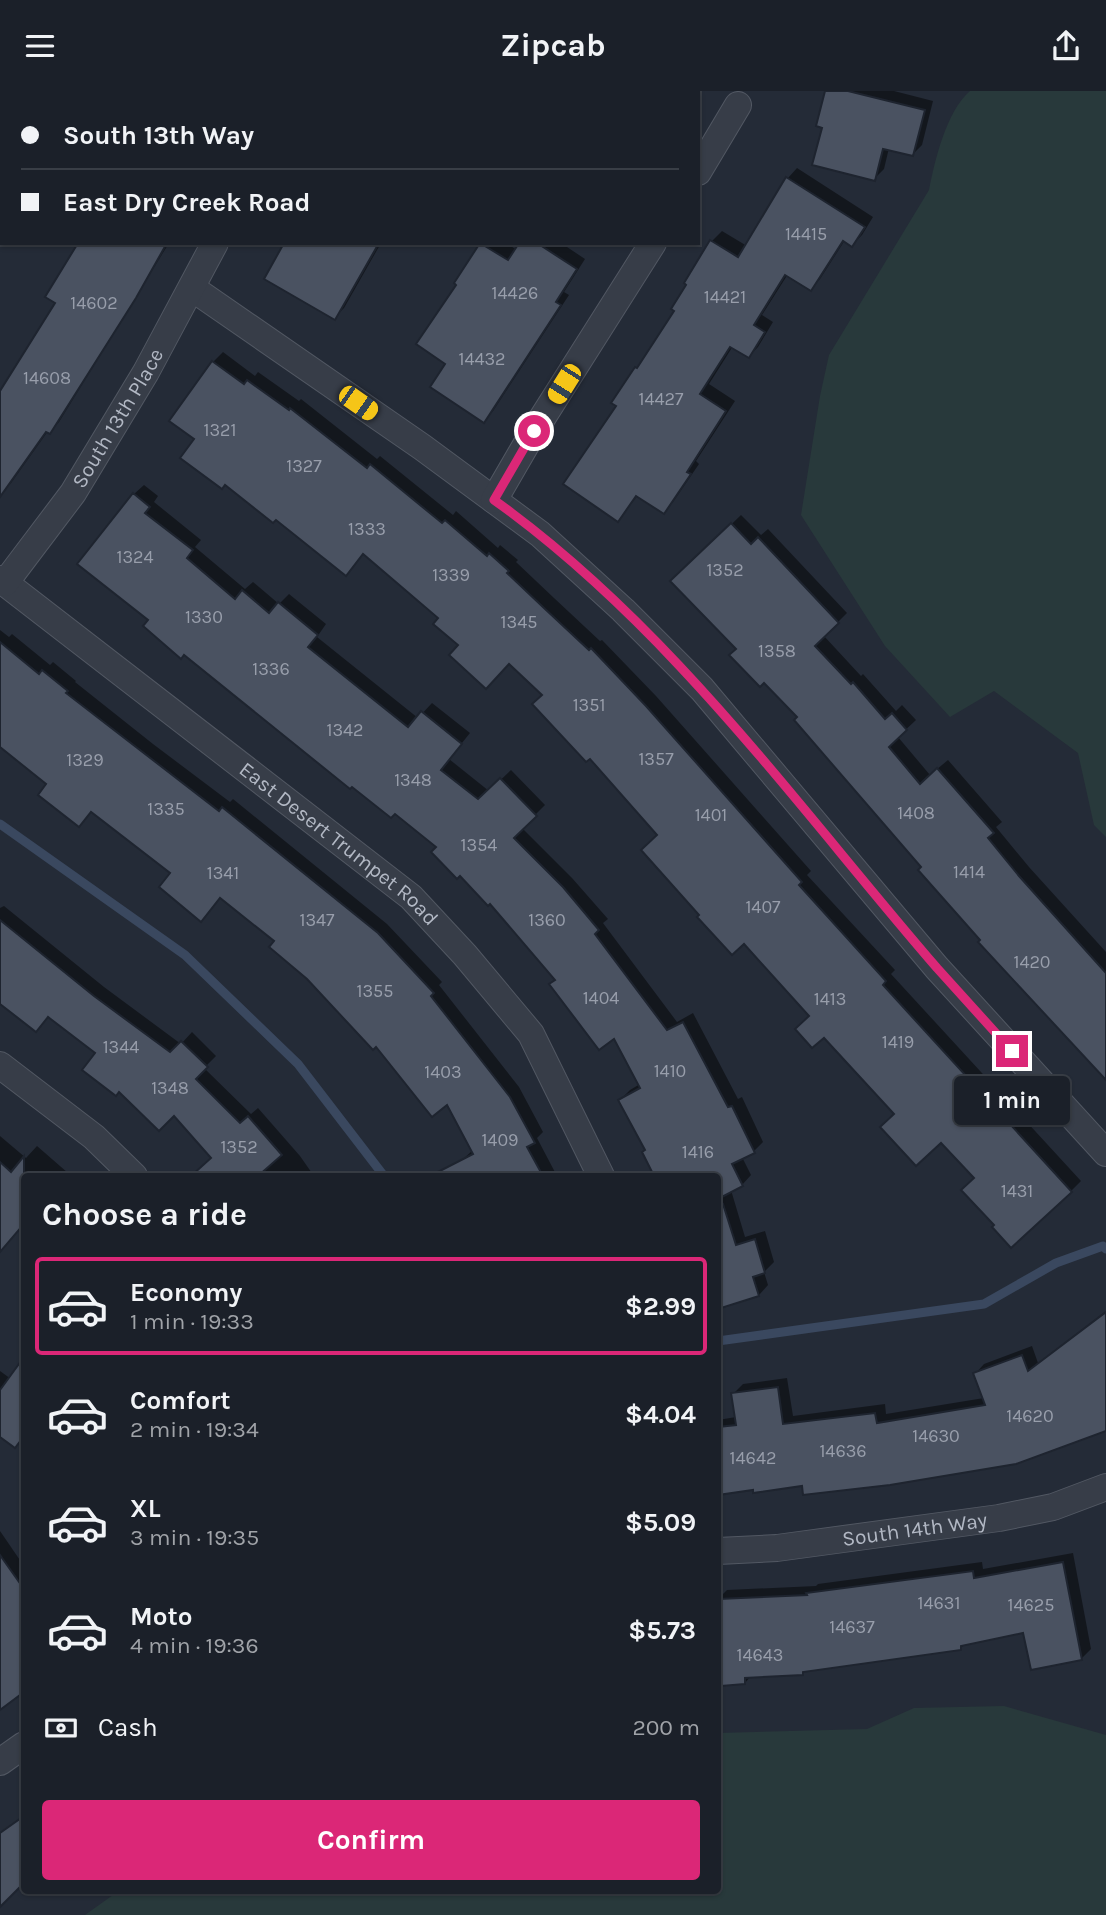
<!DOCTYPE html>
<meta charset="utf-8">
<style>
:root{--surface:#1b2029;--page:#242831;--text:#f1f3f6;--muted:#a0a3a8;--line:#393e46;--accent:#db2777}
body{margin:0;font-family:Karla,sans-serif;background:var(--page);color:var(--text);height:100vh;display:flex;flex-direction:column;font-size:26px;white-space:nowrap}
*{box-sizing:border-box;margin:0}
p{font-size:23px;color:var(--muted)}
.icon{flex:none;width:38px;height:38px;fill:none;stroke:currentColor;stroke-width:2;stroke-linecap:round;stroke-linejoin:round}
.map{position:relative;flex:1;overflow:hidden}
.sheet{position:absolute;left:21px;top:1082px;width:700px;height:721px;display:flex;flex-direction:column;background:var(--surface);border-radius:7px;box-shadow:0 2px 5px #0004,0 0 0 2px var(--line)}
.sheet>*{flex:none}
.hud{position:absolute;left:0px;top:0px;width:700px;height:154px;box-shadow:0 2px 5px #0004,0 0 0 2px var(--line);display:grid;align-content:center;height:154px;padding:0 21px;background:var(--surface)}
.end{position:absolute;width:32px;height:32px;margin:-16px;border:9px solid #db2777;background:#fff;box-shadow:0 0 0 4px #fff}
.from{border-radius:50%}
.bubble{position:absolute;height:49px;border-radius:7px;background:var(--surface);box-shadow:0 2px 5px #0004,0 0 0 2px var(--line);font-size:23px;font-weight:700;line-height:49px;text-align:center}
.car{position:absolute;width:21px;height:42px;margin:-21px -10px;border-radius:9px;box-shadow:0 0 5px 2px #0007;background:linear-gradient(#f5c518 24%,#345 0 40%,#f5c518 0 76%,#345 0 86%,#f5c518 0)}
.hud b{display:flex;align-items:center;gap:24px;height:66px;font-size:26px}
.hud b+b{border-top:2px solid var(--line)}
.hud i{width:18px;height:18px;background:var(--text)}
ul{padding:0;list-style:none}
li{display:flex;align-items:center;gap:21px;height:98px;margin:0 14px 10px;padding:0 7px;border:4px solid transparent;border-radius:7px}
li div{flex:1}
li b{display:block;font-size:26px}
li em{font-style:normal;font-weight:700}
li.on{border-color:var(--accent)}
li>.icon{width:63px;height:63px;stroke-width:1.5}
h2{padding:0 21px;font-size:32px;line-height:84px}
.pay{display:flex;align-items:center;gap:18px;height:77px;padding:0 21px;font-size:26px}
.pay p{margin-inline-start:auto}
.primary-button{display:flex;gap:14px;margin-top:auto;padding:14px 21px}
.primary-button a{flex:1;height:80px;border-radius:7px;background:var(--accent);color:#fff;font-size:28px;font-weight:700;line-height:80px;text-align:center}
header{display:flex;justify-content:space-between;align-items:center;height:91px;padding:0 21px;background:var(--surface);font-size:32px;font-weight:700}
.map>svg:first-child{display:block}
.grass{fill:#28393b}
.shadow{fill:#0007}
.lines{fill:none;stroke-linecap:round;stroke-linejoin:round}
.stream{stroke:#3a485f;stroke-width:9}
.building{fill:#4a5261;stroke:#1e242f;stroke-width:2}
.minor-casing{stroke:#525863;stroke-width:28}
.minor{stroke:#373d48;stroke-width:26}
.route{stroke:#db2777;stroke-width:9}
.labels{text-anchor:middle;stroke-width:5;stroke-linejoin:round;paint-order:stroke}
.number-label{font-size:18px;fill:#989eab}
.street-label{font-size:21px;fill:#b2b8c4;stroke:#1c222d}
</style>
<header><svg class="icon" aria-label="menu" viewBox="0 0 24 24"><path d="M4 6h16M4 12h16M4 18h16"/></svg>Zipcab<svg class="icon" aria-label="share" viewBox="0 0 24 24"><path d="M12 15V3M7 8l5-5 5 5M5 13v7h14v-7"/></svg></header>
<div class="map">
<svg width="1106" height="1824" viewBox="0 0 1106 1824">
<rect width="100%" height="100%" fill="#242b37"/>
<g class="grass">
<path d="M970,0H1106V746L1094,734L1078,662L994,600L950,626L885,555L801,424L820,305L829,264L929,99C935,69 946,21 970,0Z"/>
<polygon points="1004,1615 1106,1644 1106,1824 85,1824 120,1799 718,1799 718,1642 867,1638 914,1617"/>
</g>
<g class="shadow">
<polygon points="169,0 196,0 199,2 168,2"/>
<polygon points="391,0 469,0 391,2"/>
<polygon points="609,0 639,0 608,2"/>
<polygon points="827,0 894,0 933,10 922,54 913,63 889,57 884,78 874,88 824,35"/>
<polygon points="797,77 873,126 862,144 852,154 845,149 820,188 810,198 788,183 762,224 773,231 758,256 749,265 733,255 709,293 735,310 696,370 699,373 673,411 663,421 638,404 618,429 618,315 637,277 646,268 676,220 689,193 686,192 712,150 722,140 747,155 788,87"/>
<polygon points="80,152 169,152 59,331 49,341 48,340 11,392 1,401 0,303 58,212"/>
<polygon points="285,152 381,152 344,217 335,226"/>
<polygon points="482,152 506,152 517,159 521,152 561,152 585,168 564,201 569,204 493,320 484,330 448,272 459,193 456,192"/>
<polygon points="223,261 255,285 258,281 299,310 301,308 377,368 380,365 453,424 456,420 498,457 500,454 518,469 516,471 554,507 600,550 602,549 656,605 811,780 807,784 895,879 891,883 1081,1090 1071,1100 997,1134 976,1087 941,1050 896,1023 744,851 701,824 659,744 544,604 509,571 461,554 440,527 364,462 346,482 276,427 225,392 196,347 213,271"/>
<polygon points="144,394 158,405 154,411 201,449 195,456 245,498 253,491 279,513 289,503 326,533 317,546 418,627 432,612 470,642 449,668 489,700 511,679 545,714 522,737 572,787 608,828 603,832 677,931 693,922 738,1008 742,1006 763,1051 754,1060 742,1066 751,1084 742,1094 731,1099 745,1146 765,1140 774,1171 764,1181 768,1194 759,1204 718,1216 718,1085 656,1085 646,1059 620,1009 630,999 640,993 615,945 438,756 151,528 134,403"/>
<polygon points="741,424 761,444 768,438 847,522 824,545 861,585 863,583 896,620 902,614 916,629 898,646 930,684 948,669 1002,731 996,736 1029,776 1106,861 1106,987 924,776 799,626 673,490"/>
<polygon points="0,539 9,546 12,543 50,574 53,571 76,590 75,591 153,653 230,711 233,708 387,833 442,891 439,894 519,996 543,1041 537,1047 557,1085 467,1085 460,1071 473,1059 448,1012 376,953 276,850 221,806 211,819 172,782 92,720 79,734 49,693 0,654"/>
<polygon points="4,815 104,896 181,953 192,941 216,965 204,977 251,1023 258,1017 300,1065 314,1085 201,1085 213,1067 174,1023 49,925 0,910 0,817"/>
<polygon points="0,1045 26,1067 37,1055 68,1082 66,1085 24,1085 24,1145 19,1138 0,1139"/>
<polygon points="1106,1220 1106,1338 804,1394 718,1402 718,1329 736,1326 733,1303 743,1293 787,1287 793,1325 885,1313 886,1323 984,1307 975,1283 984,1273 1032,1255 1038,1272"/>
<polygon points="24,1271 24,1346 15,1355 0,1344 0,1280 11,1288"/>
<polygon points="0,1440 24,1475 24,1599 3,1615 0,1611"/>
<polygon points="1073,1462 1091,1558 1081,1568 1025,1540 966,1552 960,1558 805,1579 802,1582 751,1585 745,1592 718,1594 718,1503 723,1503 727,1499 816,1495 818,1493 982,1471 983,1478"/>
<polygon points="24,1724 24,1791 0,1814 0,1743"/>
</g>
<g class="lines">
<g class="stream">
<polyline points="49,2 50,0"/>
<polyline points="0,93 2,90"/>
<polyline points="0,733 185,864 298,973 384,1085"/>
<polyline points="718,1250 984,1213 1056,1172 1103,1155 1106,1158"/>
</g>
</g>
<g class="building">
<polygon points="825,0 848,0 925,19 913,65 883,58 875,90 812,74 822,37 816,35"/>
<polygon points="786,86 865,136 852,156 843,150 811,200 785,184 754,234 765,241 749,267 730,256 700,303 726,320 687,381 691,383 664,423 636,405 618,431 563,393 616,315 611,312 635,276 637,277 674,220 671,218 686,194 684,192 710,149 738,166"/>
<polygon points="78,152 167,152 136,207 50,343 46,341 0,406 0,300 55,212 45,206"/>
<polygon points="284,152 379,152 335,229 264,188"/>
<polygon points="480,152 508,169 519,152 537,152 577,178 556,211 561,214 484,332 430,296 445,273 416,253 456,194 454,192"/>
<polygon points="212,270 244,293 247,289 289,319 290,317 367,377 370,373 442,432 445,429 487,465 489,462 509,480 507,482 544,517 589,559 591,557 646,615 802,791 799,794 886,890 883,894 1072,1101 1011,1157 992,1136 994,1134 961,1099 974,1087 941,1052 916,1075 880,1036 894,1023 824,947 812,957 795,938 809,925 744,853 732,864 697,826 699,824 641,759 657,744 590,668 586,671 532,613 542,604 509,573 486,598 449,564 458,554 433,533 438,527 363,463 346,485 276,429 273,432 225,394 222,398 180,367 194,348 169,330"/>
<polygon points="133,402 150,416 145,422 193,459 187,467 235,508 242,499 269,522 278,511 318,544 308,556 408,636 421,620 462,653 441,679 478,708 500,687 537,725 514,747 563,796 599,839 595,843 667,939 683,931 728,1016 732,1015 755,1062 732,1073 743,1095 718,1108 718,1085 654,1085 642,1061 645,1059 618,1009 640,997 614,948 599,959 549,893 555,889 490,813 488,815 460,785 457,788 431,761 436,756 395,723 391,727 352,696 350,698 184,564 181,568 143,535 148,529 77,473"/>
<polygon points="731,432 751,453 758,446 839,532 815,555 851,593 853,591 885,628 892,622 907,639 889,656 920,693 937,677 994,742 988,747 1019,785 1106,882 1106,989 978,851 980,849 918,779 921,776 794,629 797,626 764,592 760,596 729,564 736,558 670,490"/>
<polygon points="0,551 39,583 42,579 68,600 66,602 219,720 222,716 378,842 434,902 431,905 510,1006 535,1052 527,1056 543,1085 430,1085 473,1063 447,1014 432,1026 376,956 373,959 307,888 269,856 274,850 220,807 201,831 159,796 170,782 91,721 79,736 38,704 46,693 0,656"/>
<polygon points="0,829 94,905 170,961 181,950 208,976 196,988 240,1032 248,1025 282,1064 258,1085 191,1085 211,1067 174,1025 159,1040 119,1001 116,1005 82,979 95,962 48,926 36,941 0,913"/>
<polygon points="24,1065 24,1133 0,1161 0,1071 11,1081"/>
<polygon points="723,1113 736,1154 755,1148 765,1182 753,1186 759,1205 718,1218 718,1114"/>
<polygon points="1106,1221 1106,1340 1016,1373 890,1394 803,1404 802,1395 753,1402 753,1399 718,1404 718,1336 736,1334 731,1302 778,1296 783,1333 875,1322 877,1332 985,1314 973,1282 1022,1264 1028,1280"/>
<polygon points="24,1266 24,1345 15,1357 0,1346 0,1299"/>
<polygon points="0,1464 24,1498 24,1601 0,1619"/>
<polygon points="1063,1471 1082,1569 1031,1579 1023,1542 961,1555 961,1559 803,1581 803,1584 745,1587 745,1593 721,1595 718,1508 807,1504 806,1502 973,1480 974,1487"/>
<polygon points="24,1725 24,1792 0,1816 0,1742"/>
</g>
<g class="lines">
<g class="minor-casing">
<g id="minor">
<polyline points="296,2 297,0"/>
<polyline points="698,81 738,14"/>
<polyline points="192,197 422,356 540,443 623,519 702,598 937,877 1106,1062"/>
<polyline points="494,409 534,340 653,152"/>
<path id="s1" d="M0,488L411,806L465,864L531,943L601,1085"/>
<path id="s2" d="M5,492L73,402L146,281L215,152"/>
<polyline points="0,974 94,1046 134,1085"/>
<path id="s3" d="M718,1460L777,1457L999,1427L1053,1416L1106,1396"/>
<polyline points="0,1671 24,1654"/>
</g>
</g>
<use href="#minor" class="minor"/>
</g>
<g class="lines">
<path class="route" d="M534,340L494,409C670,535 797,715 937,877C962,905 987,932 1012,960"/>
</g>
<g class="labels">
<g class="number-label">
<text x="806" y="149">14415</text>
<text x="515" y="208">14426</text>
<text x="725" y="212">14421</text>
<text x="94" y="218">14602</text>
<text x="482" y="274">14432</text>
<text x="47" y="293">14608</text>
<text x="661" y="314">14427</text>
<text x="220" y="345">1321</text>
<text x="304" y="381">1327</text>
<text x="367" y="444">1333</text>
<text x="135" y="472">1324</text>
<text x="725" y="485">1352</text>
<text x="451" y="490">1339</text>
<text x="204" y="532">1330</text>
<text x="519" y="537">1345</text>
<text x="777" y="566">1358</text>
<text x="271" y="584">1336</text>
<text x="589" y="620">1351</text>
<text x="345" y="645">1342</text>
<text x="656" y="674">1357</text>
<text x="85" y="675">1329</text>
<text x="413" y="695">1348</text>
<text x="166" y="724">1335</text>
<text x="916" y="728">1408</text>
<text x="711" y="730">1401</text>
<text x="479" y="760">1354</text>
<text x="969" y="787">1414</text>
<text x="223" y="788">1341</text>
<text x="763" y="822">1407</text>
<text x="317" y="835">1347</text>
<text x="547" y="835">1360</text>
<text x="1032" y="877">1420</text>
<text x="375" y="906">1355</text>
<text x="601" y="913">1404</text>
<text x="830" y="914">1413</text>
<text x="898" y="957">1419</text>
<text x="121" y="962">1344</text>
<text x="670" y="986">1410</text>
<text x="443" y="987">1403</text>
<text x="170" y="1003">1348</text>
<text x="500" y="1055">1409</text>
<text x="239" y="1062">1352</text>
<text x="698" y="1067">1416</text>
<text x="1017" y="1106">1431</text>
<text x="1030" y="1331">14620</text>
<text x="936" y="1351">14630</text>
<text x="843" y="1366">14636</text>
<text x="753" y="1373">14642</text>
<text x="939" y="1518">14631</text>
<text x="1031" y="1520">14625</text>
<text x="852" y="1542">14637</text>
<text x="760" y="1570">14643</text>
</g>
<g class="street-label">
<text dy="7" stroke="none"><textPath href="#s2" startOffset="200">South 13th Place</textPath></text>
<text dy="7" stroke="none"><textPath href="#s1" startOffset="430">East Desert Trumpet Road</textPath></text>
<text dy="7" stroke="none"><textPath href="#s3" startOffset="198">South 14th Way</textPath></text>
</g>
</g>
</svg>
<i class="end from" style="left:534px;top:340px"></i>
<i class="end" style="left:1012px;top:960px"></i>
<div class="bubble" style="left:954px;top:985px;width:116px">1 min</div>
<i class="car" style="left:564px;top:293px;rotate:212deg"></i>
<i class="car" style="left:358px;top:312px;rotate:125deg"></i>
<div class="hud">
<b><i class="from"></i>South 13th Way</b>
<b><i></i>East Dry Creek Road</b>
</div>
<section class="sheet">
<h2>Choose a ride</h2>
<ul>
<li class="on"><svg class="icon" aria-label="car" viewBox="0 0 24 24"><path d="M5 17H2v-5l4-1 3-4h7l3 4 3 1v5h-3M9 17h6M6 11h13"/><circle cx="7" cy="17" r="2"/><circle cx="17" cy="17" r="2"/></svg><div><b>Economy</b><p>1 min · 19:33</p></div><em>$2.99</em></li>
<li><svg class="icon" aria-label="car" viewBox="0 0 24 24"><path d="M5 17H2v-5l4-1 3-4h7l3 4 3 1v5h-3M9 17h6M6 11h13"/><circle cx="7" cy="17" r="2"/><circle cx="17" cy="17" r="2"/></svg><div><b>Comfort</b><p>2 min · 19:34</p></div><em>$4.04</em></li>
<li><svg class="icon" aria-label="car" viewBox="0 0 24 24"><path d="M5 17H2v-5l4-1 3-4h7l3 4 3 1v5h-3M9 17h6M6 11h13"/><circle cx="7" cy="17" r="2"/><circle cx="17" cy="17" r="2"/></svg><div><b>XL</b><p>3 min · 19:35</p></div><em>$5.09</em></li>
<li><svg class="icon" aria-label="car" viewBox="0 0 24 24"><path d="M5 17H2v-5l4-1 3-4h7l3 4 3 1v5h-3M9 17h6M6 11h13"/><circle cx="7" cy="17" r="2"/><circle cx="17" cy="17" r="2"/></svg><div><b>Moto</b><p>4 min · 19:36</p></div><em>$5.73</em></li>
</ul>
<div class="pay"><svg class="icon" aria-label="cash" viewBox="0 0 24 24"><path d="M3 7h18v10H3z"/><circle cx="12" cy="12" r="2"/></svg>Cash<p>200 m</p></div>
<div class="primary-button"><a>Confirm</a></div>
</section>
</div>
